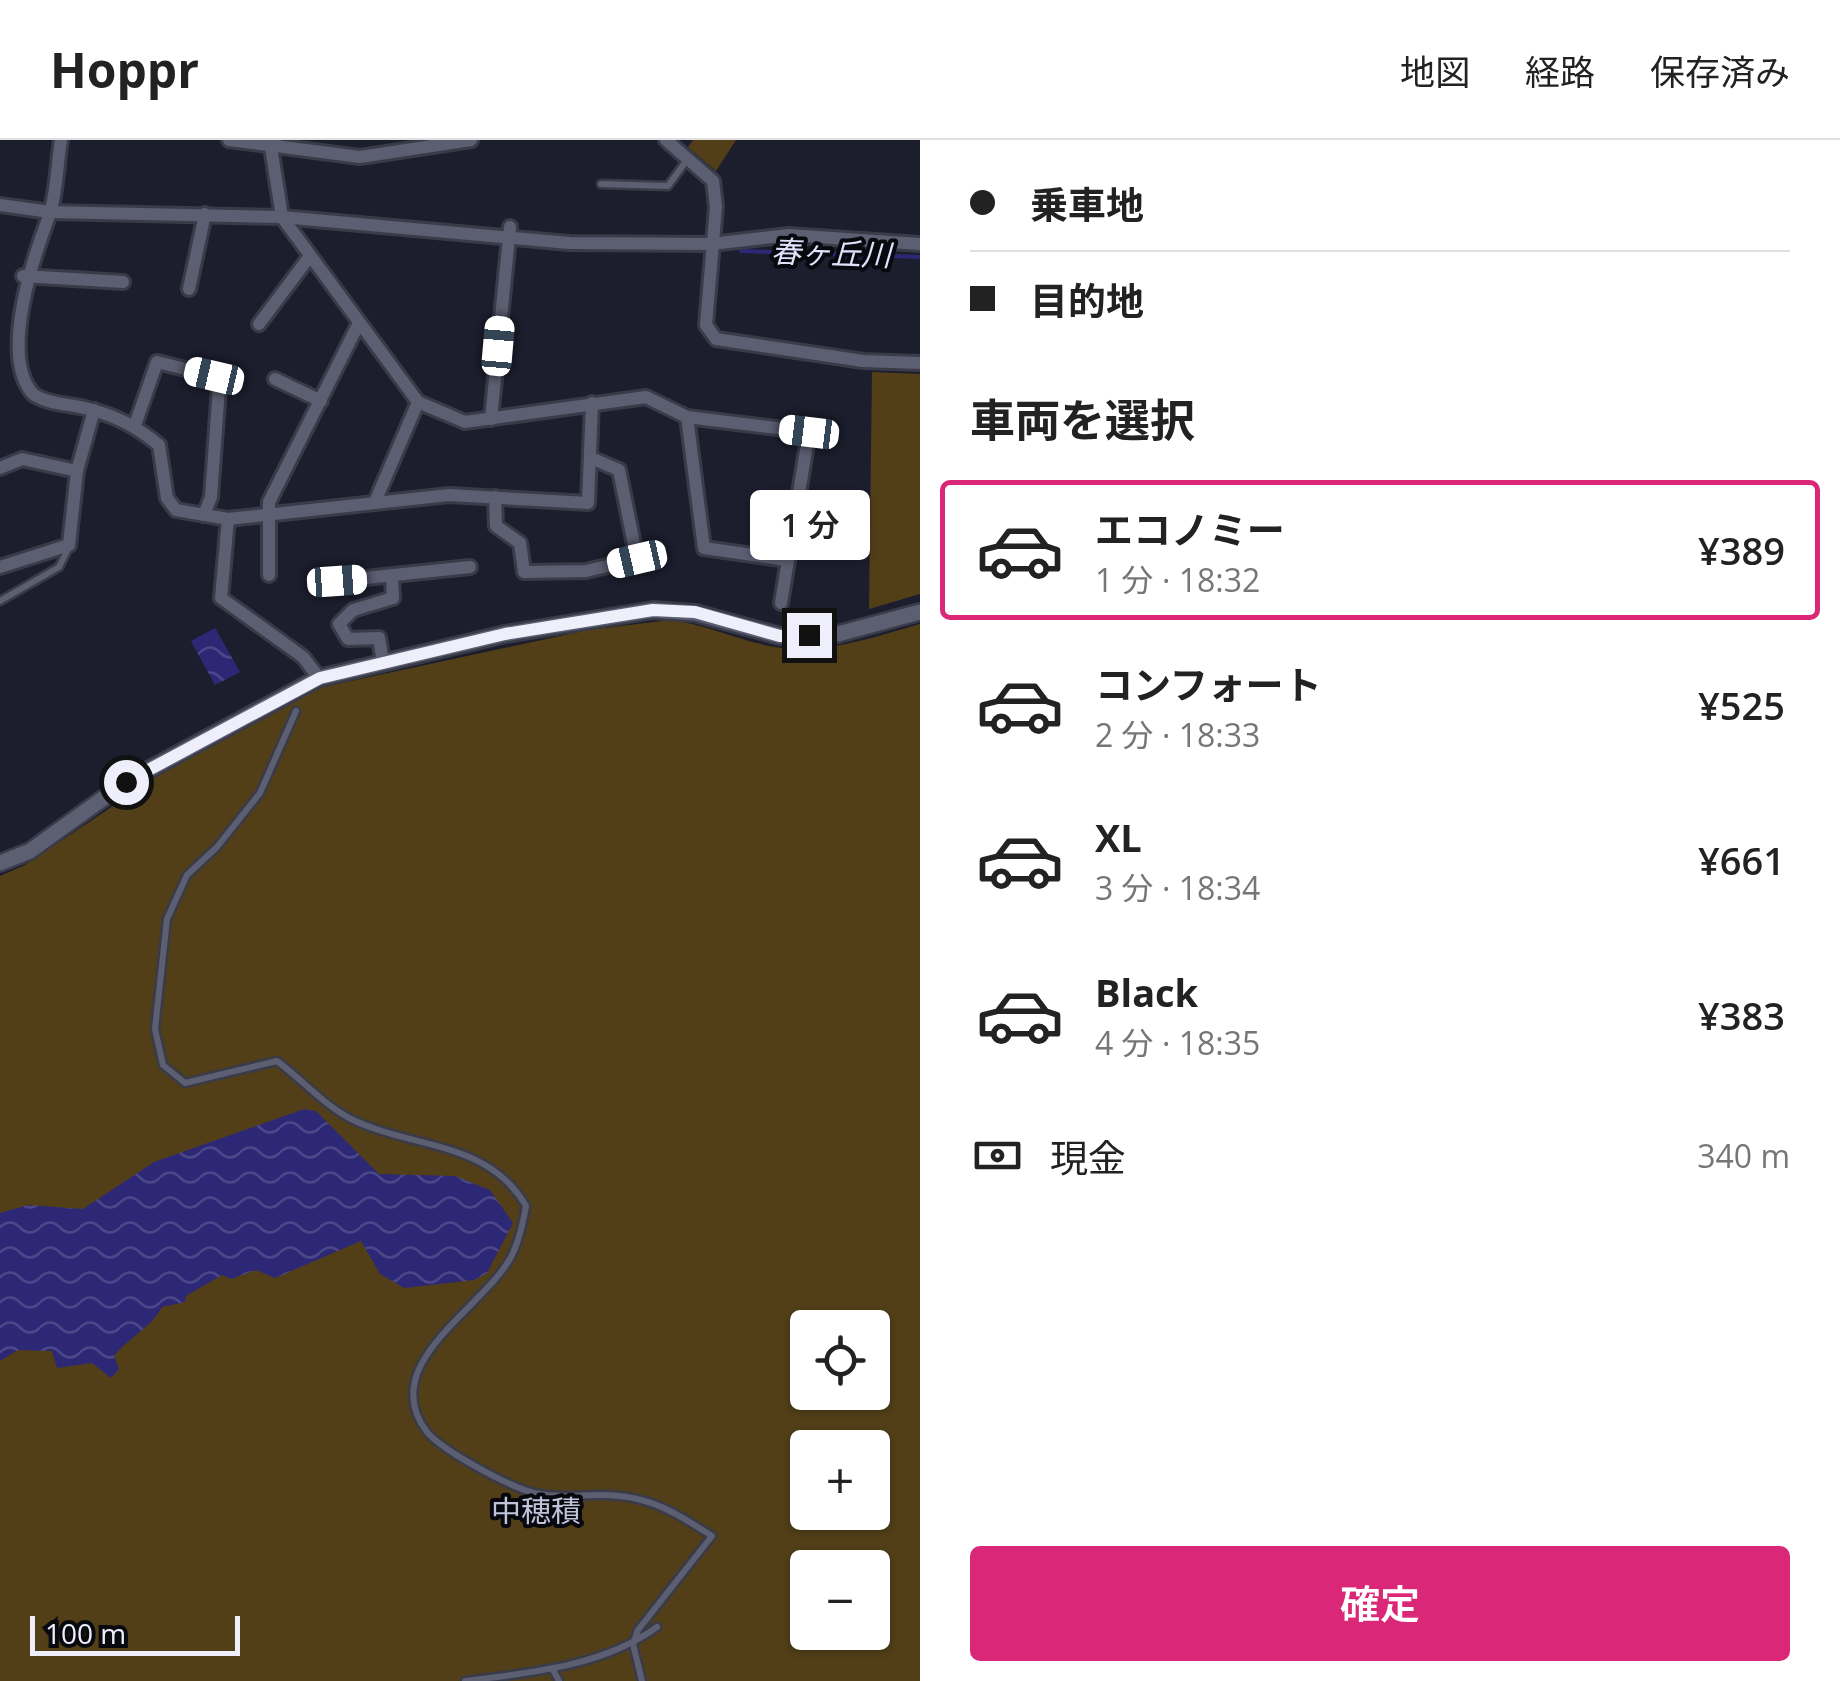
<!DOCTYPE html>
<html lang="ja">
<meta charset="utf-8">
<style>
:root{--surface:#fff;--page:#f2f2f2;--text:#222;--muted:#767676;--line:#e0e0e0;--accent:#db2777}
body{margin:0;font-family:"Open Sans","Noto Sans JP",sans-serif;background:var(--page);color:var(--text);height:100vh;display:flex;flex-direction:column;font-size:38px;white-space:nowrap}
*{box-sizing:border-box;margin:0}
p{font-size:32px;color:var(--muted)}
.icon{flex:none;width:55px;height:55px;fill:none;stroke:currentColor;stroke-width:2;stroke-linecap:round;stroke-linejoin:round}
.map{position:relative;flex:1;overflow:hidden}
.details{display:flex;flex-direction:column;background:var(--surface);width:920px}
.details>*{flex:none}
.guide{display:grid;align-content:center;height:220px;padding:0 50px;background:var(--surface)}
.controls{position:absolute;left:790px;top:1170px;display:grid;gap:20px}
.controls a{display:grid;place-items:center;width:100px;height:100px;border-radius:10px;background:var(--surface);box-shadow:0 2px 8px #0004;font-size:50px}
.scale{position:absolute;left:30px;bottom:25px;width:210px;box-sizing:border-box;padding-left:10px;border:5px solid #eeeffb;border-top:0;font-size:28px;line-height:35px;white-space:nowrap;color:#eeeffb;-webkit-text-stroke:8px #08090f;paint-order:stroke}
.end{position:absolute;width:45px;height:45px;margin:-22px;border:12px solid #eeeffb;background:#111;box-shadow:0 0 0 5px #111}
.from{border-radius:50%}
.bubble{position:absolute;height:70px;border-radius:10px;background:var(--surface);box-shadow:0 2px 8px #0004;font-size:32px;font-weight:600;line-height:70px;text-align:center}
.car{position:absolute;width:30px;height:60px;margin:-30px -15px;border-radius:12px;box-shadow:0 0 8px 2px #0007;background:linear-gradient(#fff 24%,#345 0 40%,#fff 0 76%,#345 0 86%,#fff 0)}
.guide b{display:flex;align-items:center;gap:35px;height:95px;font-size:38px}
.guide b+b{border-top:2px solid var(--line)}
.guide i{width:25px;height:25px;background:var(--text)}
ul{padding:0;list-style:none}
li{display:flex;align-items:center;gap:30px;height:140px;margin:0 20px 15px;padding:0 30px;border:5px solid transparent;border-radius:10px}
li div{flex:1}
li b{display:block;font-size:38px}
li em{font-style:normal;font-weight:600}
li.on{border-color:var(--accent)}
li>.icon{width:90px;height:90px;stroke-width:1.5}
h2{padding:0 50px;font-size:45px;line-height:120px}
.pay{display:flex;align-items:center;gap:25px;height:110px;padding:0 50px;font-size:38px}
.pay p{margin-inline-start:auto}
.cta{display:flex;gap:20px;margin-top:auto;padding:20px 50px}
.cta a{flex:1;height:115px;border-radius:10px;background:var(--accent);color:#fff;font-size:40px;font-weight:600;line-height:115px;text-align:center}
header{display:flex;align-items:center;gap:60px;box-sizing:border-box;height:140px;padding:0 50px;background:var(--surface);border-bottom:2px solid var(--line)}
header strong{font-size:48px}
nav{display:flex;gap:55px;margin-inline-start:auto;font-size:35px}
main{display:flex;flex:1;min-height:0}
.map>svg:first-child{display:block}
.green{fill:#523f18;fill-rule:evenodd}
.water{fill:url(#water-waves)}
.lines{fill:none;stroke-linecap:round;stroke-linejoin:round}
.stream{stroke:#2c2875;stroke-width:4}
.service-casing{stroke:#3a3b48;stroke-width:11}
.minor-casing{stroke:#3a3b48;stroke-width:18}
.tertiary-casing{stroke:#3a3b48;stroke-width:20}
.service{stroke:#5c5e71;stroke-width:6}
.minor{stroke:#5c5e71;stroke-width:12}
.tertiary{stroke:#5c5e71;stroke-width:15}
.route{stroke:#eeeffb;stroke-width:12}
.labels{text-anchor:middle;stroke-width:8;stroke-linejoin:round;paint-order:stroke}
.water-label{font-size:30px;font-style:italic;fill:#dfe2fa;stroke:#08090f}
.neighbourhood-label{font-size:30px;fill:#c1c4d9;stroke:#08090f}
</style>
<header>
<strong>Hoppr</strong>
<nav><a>地図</a><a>経路</a><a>保存済み</a></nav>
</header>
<main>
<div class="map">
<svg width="920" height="1541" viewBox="0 0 920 1541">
<defs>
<pattern id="water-waves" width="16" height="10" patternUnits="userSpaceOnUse" patternTransform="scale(2.5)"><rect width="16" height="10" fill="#2c2875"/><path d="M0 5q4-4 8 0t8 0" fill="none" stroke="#4b488a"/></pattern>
</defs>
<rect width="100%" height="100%" fill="#1c1e2e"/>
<g class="green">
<polygon points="693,0 736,0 716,31 688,7"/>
<polygon points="872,232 920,234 920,454 869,469"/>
<path d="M670,480C709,485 739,501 775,507C824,515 874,497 920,484V1541H0V736L25,725L158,636L246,585L323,547L588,490ZM808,1188H872V1252H808ZM808,1308H872V1372H808ZM808,1428H872V1492H808Z"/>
</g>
<g class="water">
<polygon points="215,488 240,532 215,545 191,501"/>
<path d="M304,969L316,971L379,1034L455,1036L490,1050L513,1083L487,1133L474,1140L404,1148L380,1134L361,1101L275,1138L256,1130L231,1139L222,1135L186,1156L185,1162L162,1167C149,1190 130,1196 114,1216L119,1229L111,1238L92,1223L57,1228L52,1211L18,1210L0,1221V1073L28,1065L83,1069L154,1022Z"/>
</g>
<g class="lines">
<polyline class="stream" points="741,111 920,117"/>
<g class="service-casing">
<g id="service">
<polyline points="601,44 668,46 689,17"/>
<polyline points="0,461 59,427 69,407"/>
<path d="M296,571L260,653L217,707L187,735L167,779L155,889L163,925L185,943L277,921C301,939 324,965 351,979C412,1009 488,1000 526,1066C523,1083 519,1102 511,1117C484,1168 375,1224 427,1292C443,1311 514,1350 539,1354C571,1360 604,1350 637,1359C665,1365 688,1381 712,1396L638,1490L633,1504L642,1541"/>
<polyline points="552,1528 559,1541"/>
<path d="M465,1541C529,1533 604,1526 657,1487"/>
</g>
</g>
<g class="minor-casing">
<g id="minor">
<path d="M61,0C57,24 57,53 49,76C32,121 0,217 33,254C48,265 74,264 92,270C119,277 138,288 159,305L167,358L176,370L228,379L221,458L303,517L319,538"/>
<polyline points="229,0 360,17 471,0"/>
<polyline points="275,0 271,7 282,77 418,262 465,282 646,257 687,277 704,408 787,420"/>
<polyline points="666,0 713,41 716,67 706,185 716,199 863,221 920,223"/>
<polyline points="0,65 50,72 282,77 569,103 711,104 789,95 920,104"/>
<polyline points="23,136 123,142"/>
<polyline points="189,149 205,74"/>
<polyline points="259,184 310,116"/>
<polyline points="275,239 321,261"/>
<polyline points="687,277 809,292 781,463"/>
<polyline points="491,279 510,87"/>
<polyline points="135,285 157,222 214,236 219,248 211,357 204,375"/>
<polyline points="0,328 22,319 77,331"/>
<polyline points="495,357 496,386 520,403 524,432 586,431 637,419 619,330 591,318"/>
<polyline points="375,362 418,262"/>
<polyline points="228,379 449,355 588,363 592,263"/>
<polyline points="0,427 69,405 77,331 94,270"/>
<polyline points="269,435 269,362 359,183"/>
<polyline points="337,441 470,427"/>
<polyline points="383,523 379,498 348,499 339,484 353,470 393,458 392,438"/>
</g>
</g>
<g class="tertiary-casing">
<polyline id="tertiary" points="0,723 30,711 126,642 319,538 505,494 653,470 695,473 780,496 838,494 920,472"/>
</g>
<use href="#service" class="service"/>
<use href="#minor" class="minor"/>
<use href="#tertiary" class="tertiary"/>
</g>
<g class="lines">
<polyline class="route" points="126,642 320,538 505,494 653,470 695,472 780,496 809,495"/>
</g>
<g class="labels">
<g class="water-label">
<text transform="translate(831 114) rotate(2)" y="10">春ヶ丘川</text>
</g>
<g class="neighbourhood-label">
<text x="536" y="1382">中穂積</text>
</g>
</g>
</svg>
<div class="controls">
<a><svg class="icon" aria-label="locate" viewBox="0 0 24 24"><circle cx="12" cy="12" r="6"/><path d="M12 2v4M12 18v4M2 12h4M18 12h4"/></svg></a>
<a>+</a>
<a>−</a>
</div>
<div class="scale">100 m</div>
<i class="end from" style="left:126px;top:642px"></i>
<i class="end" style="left:809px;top:495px"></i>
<div class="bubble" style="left:750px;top:350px;width:120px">1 分</div>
<i class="car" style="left:498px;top:206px;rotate:5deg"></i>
<i class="car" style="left:214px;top:236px;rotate:283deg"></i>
<i class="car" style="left:809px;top:292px;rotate:277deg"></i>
<i class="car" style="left:637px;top:419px;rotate:257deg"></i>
<i class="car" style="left:337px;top:441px;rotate:86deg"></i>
</div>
<section class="details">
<div class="guide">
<b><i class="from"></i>乗車地</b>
<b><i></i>目的地</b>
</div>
<h2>車両を選択</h2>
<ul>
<li class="on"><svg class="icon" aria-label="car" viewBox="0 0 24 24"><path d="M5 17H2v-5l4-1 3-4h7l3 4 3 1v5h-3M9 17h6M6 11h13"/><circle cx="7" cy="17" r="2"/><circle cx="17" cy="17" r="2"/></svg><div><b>エコノミー</b><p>1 分 · 18:32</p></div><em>¥389</em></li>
<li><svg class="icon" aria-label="car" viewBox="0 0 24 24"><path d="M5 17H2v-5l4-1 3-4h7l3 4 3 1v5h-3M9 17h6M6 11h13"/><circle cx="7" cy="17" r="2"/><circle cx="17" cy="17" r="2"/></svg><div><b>コンフォート</b><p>2 分 · 18:33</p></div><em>¥525</em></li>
<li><svg class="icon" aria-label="car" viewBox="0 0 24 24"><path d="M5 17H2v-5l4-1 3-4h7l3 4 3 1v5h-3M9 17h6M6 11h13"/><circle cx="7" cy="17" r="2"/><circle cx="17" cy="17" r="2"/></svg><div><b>XL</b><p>3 分 · 18:34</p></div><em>¥661</em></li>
<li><svg class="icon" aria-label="car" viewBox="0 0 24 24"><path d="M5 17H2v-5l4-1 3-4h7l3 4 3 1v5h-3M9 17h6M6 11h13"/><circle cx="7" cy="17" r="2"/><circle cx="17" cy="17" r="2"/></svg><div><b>Black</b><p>4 分 · 18:35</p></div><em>¥383</em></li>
</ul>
<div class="pay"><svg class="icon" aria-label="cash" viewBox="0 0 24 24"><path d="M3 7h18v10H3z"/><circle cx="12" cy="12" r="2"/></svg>現金<p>340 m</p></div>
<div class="cta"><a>確定</a></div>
</section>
</main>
